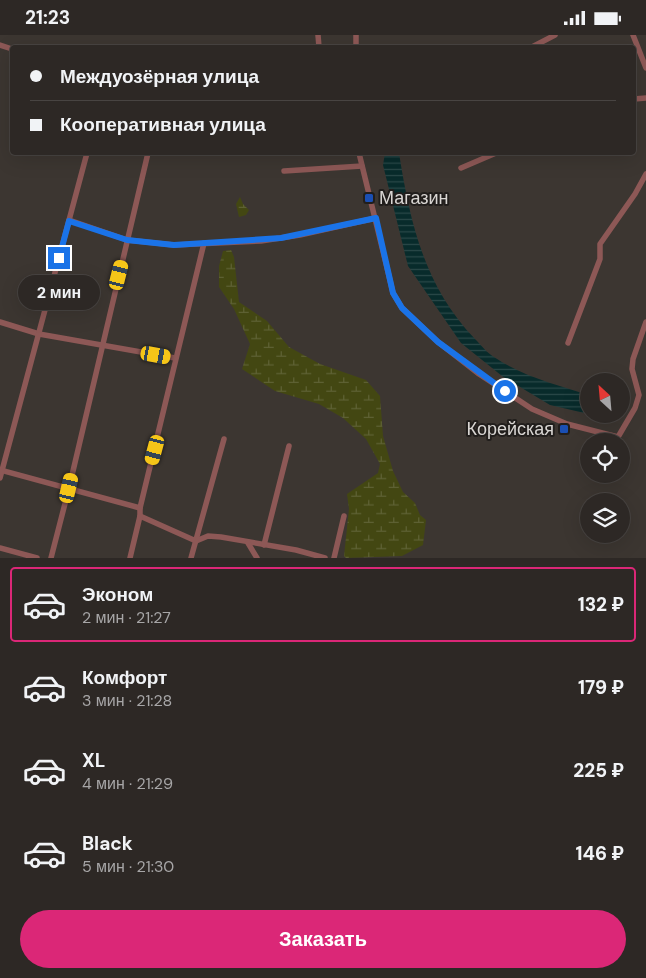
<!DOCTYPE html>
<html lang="ru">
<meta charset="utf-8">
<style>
:root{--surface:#2d2825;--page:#393432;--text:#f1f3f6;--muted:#a7a6a7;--line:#484442;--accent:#db2777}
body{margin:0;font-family:"DM Sans",sans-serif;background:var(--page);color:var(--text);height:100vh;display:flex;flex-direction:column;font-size:19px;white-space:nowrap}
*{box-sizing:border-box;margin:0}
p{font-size:16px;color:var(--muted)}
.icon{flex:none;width:28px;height:28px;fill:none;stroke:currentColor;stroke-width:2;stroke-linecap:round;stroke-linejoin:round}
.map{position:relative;height:523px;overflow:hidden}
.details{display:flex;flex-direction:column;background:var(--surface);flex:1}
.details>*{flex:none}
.top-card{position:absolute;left:10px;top:10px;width:626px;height:110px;border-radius:5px;box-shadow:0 5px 20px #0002,0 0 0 1px var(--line);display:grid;align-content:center;height:110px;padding:0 20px;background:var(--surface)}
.needle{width:32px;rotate:334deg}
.tools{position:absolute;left:580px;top:338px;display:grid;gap:10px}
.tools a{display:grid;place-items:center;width:50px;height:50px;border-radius:50%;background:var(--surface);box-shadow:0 5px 20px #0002,0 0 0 1px var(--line);font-size:25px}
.end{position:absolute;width:22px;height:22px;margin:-11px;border:6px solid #1a73e8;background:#fff;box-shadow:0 0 0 2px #fff}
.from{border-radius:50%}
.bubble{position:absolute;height:35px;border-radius:18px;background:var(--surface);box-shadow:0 5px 20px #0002,0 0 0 1px var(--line);font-size:16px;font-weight:800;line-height:35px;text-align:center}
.car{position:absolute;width:15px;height:30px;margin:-15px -8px;border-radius:6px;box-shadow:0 0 4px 1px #0007;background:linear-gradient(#f5c518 24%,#345 0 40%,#f5c518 0 76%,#345 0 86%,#f5c518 0)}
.top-card b{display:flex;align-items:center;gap:18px;height:48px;font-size:19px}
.top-card b+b{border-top:1px solid var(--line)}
.top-card i{width:12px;height:12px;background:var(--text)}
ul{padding:9px 0 0;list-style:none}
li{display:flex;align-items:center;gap:15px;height:75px;margin:0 10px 8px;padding:0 10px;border:2px solid transparent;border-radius:5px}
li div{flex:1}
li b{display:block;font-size:19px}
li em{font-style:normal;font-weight:800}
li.selected{border-color:var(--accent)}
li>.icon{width:45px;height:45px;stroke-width:1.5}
.cta{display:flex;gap:10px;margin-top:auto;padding:10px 20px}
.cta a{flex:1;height:58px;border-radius:30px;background:var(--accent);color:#fff;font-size:20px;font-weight:800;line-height:58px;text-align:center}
.status{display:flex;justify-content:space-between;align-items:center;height:35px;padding:0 25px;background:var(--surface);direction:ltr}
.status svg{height:14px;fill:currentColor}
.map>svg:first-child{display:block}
.wetland{fill:url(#wetland-marsh)}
.water{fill:url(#water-rules)}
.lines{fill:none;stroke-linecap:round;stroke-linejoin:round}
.minor{stroke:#8d5856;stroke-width:5.5}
.route{stroke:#1a73e8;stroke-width:6}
.transit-dot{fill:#1a4fb4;stroke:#211e1c;stroke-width:2}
.labels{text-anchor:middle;stroke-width:4;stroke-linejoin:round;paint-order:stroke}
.poi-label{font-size:18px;fill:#d9d6d3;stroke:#211e1c;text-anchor:start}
</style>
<div class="status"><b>21:23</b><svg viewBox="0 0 49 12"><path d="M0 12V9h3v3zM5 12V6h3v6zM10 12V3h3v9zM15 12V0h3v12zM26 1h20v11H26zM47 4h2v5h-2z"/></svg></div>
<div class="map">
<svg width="646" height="523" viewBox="0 0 646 523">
<defs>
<pattern id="wetland-marsh" width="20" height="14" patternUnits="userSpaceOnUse" patternTransform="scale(1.25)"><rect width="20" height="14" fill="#434712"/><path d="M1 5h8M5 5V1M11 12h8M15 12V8" fill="none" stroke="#5e6134"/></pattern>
<pattern id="water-rules" width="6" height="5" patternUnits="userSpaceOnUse" patternTransform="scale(1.25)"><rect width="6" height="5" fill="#082b2b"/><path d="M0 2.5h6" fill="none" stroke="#2b4949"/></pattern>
</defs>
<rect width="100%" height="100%" fill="#3c3631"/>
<g class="wetland">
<polygon points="240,162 243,169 249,175 246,180 239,182 236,169"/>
<polygon points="231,215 234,222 239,267 267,286 289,312 320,329 366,345 380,361 383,401 393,436 403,457 415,468 420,480 426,485 423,510 402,521 346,523 344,521 349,474 347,459 378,438 380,429 366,404 343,383 319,369 275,356 242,334 250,309 234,274 219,252 219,231 223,216"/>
</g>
<path class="water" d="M385,118H399C410,187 424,251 475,304C481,310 487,318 494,322C522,341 557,350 589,360V379H608L606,383L550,370L502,341L461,308L408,231L383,130Z"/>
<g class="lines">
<g class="minor">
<polyline points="318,0 319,12"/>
<polyline points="633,0 646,33"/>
<polyline points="0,10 12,14"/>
<polyline points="356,12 356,0"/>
<polyline points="532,12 555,0"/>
<polyline points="634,64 646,63"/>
<polyline points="359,118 389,241 393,258 402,273 438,307 479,339 532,374 567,389 618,402 635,373 639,360 632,334 633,324 646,287"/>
<polyline points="461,133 496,118"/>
<polyline points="284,136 362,131"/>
<polyline points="69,185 127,205 174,210 261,206 300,200 376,183"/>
<polyline points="0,287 39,299 175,323"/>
<polyline points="568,308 600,224 600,209 635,159 646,139"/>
<polyline points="0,435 140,473"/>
<polyline points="0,443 87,118"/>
<polyline points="140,481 196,506 208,501 221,502 296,515 325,523"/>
<polyline points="248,508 257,523"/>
<polyline points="264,510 289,411"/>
<polyline points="0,513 37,523"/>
<polyline points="51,523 69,453 148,118"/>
<polyline points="130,523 140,481 140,473 204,208"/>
<polyline points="191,523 224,404"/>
<polyline points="334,523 344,481"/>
</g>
</g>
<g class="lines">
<polyline class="route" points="59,223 69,186 127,205 174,210 281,203 376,183 393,258 402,273 438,307 505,356"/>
</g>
<g class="transit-dot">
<rect x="364" y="158" width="10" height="10" rx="2.5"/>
<rect x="559" y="389" width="10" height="10" rx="2.5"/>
</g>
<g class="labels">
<g class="poi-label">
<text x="379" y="169">Магазин</text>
<text x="554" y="400" text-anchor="end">Корейская</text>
</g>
</g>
</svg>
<div class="tools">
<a><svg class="needle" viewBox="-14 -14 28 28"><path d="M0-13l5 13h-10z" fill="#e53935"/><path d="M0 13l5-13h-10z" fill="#a7a6a7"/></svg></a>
<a><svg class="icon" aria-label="locate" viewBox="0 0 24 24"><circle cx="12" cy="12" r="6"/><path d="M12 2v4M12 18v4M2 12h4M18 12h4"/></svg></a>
<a><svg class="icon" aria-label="layers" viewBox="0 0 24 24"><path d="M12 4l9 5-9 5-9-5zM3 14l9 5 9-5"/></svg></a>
</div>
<i class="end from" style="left:505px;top:356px"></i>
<i class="end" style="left:59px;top:223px"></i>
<div class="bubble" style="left:18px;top:240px;width:82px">2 мин</div>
<i class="car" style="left:119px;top:240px;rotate:14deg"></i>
<i class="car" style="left:156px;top:320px;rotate:100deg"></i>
<i class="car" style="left:155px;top:415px;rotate:195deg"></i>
<i class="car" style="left:69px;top:453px;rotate:13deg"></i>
<div class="top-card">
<b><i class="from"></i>Междуозёрная улица</b>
<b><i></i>Кооперативная улица</b>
</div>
</div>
<section class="details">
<ul>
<li class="selected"><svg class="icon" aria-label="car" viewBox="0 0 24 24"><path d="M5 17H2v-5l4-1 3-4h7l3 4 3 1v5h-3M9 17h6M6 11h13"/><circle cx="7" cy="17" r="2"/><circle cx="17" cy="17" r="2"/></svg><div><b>Эконом</b><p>2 мин · 21:27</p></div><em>132 ₽</em></li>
<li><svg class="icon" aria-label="car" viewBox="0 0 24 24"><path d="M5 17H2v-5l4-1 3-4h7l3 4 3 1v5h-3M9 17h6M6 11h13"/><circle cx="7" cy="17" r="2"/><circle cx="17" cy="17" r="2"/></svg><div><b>Комфорт</b><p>3 мин · 21:28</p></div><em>179 ₽</em></li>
<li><svg class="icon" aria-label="car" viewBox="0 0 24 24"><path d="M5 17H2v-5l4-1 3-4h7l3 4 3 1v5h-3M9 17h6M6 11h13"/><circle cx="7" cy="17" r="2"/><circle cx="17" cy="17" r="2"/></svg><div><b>XL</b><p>4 мин · 21:29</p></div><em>225 ₽</em></li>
<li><svg class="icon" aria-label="car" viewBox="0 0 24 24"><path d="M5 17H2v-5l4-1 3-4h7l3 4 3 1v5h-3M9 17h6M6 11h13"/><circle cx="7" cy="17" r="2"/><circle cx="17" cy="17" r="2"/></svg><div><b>Black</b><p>5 мин · 21:30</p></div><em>146 ₽</em></li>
</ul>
<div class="cta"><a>Заказать</a></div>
</section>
